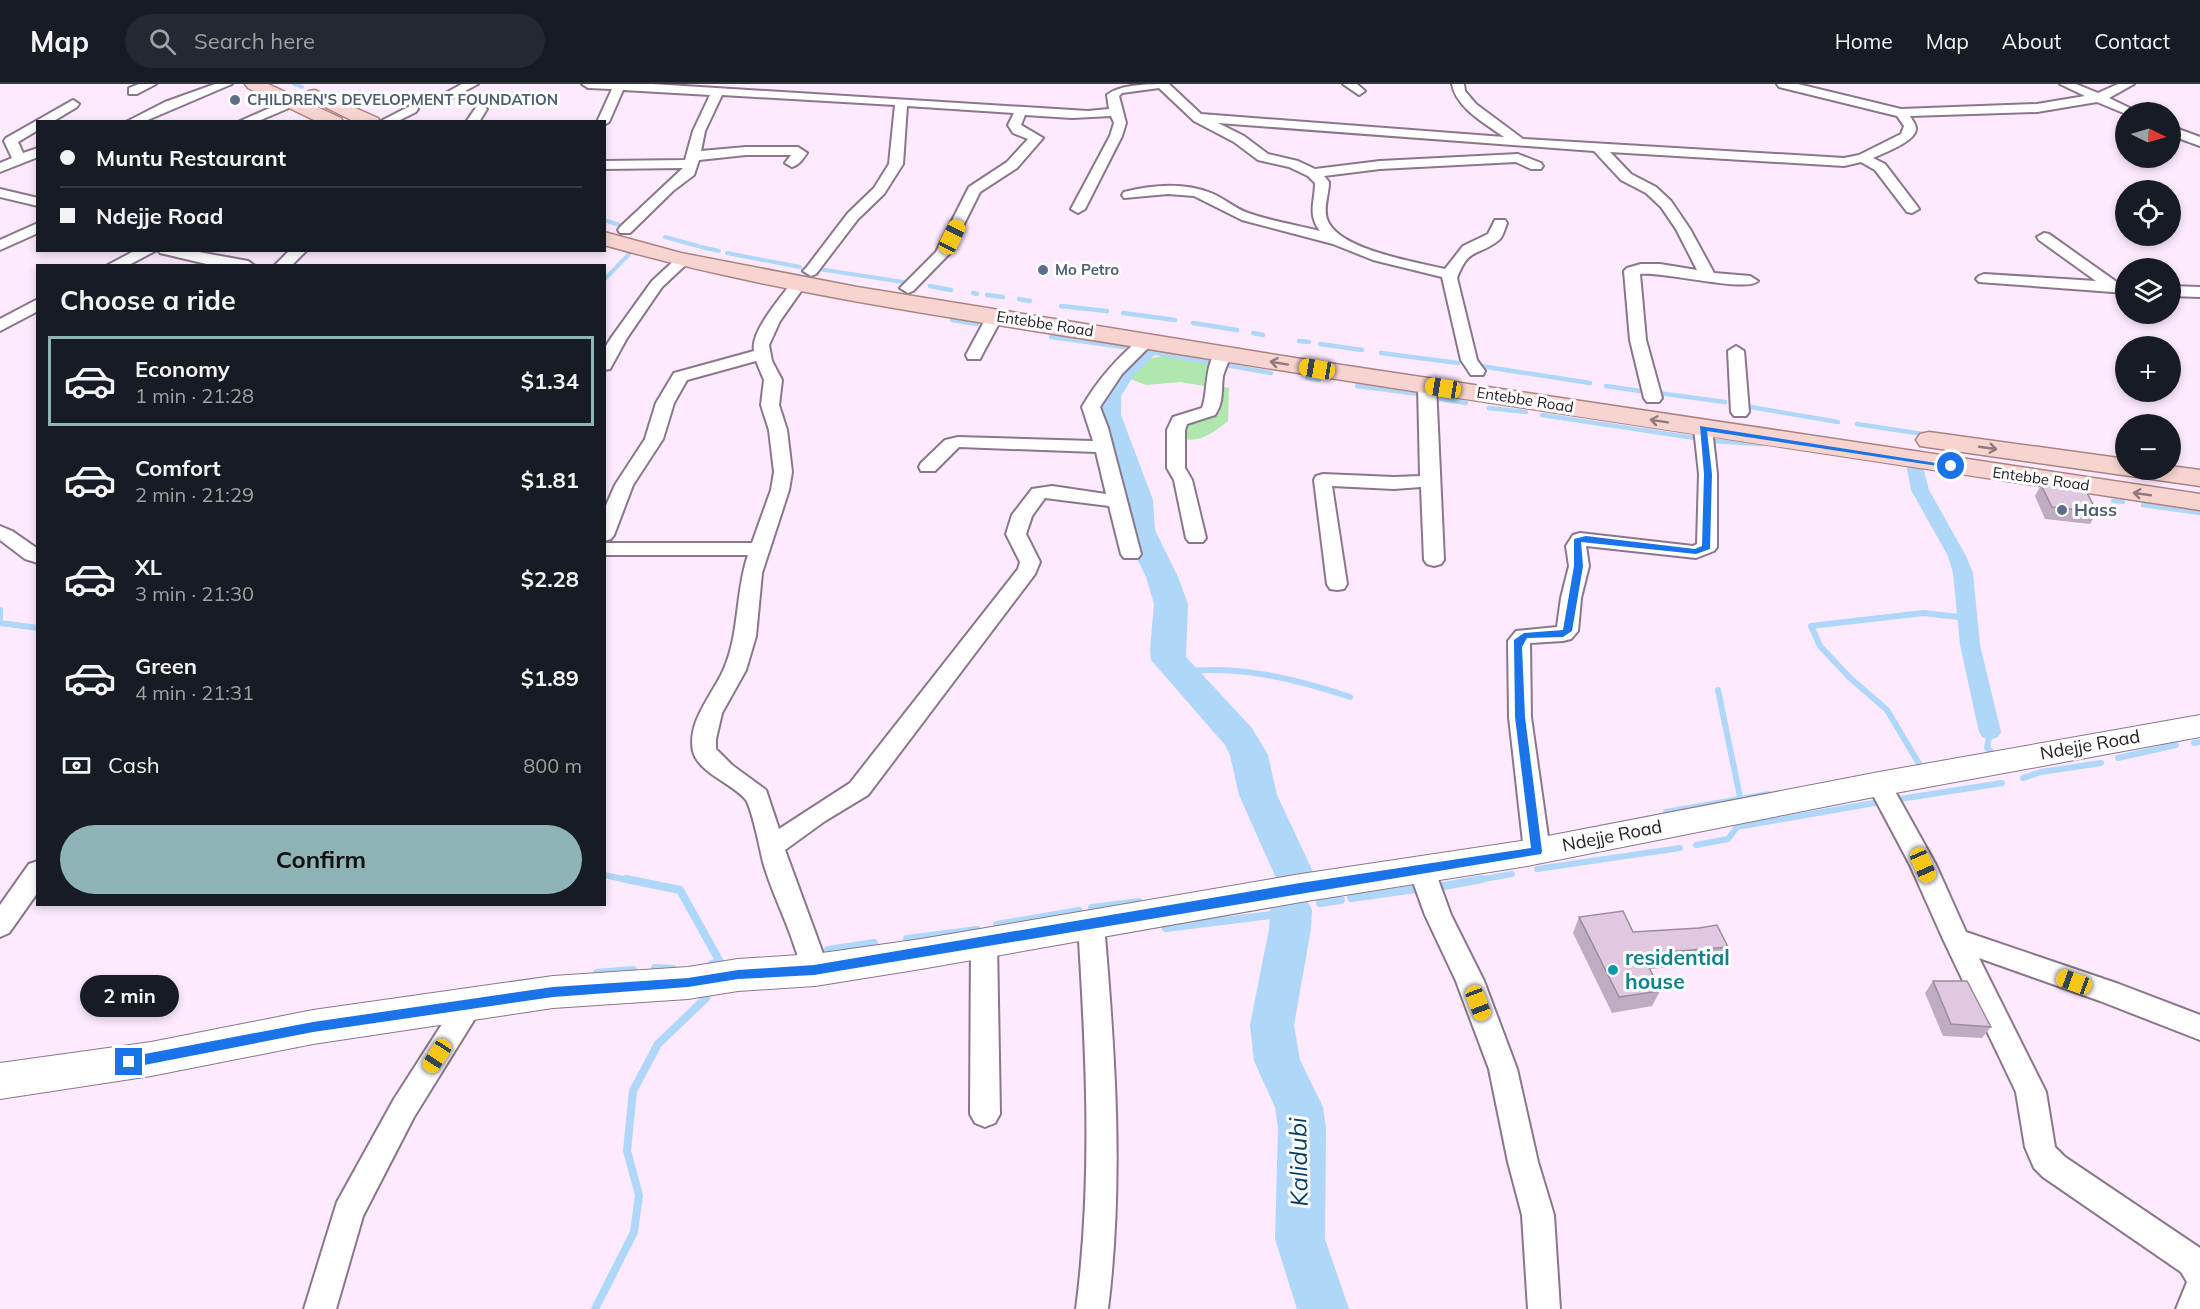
<!DOCTYPE html>
<meta charset="utf-8">
<style>
:root{--surface:#171b24;--page:#242831;--text:#f1f3f6;--muted:#9ea1a6;--line:#363941;--accent:#8fb4b7}
body{margin:0;font-family:Mulish,sans-serif;background:var(--page);color:var(--text);height:100vh;display:flex;flex-direction:column;font-size:22px;white-space:nowrap}
*{box-sizing:border-box;margin:0}
p{font-size:20px;color:var(--muted)}
.icon{flex:none;width:33px;height:33px;fill:none;stroke:currentColor;stroke-width:2;stroke-linecap:round;stroke-linejoin:round}
.map{position:relative;flex:1;overflow:hidden}
.side{position:absolute;left:36px;top:180px;width:570px;height:642px;display:flex;flex-direction:column;background:var(--surface);border-radius:0px;box-shadow:0 3px 9px #0003}
.side>*{flex:none}
.guide{position:absolute;left:36px;top:36px;width:570px;height:132px;border-radius:0px;box-shadow:0 3px 9px #0003;display:grid;align-content:center;height:132px;padding:0 24px;background:var(--surface)}
.needle{width:39px;rotate:95deg}
.fabs{position:absolute;left:2115px;top:18px;display:grid;gap:12px}
.fabs a{display:grid;place-items:center;width:66px;height:66px;border-radius:50%;background:var(--surface);box-shadow:0 3px 9px #0003;font-size:30px}
.end{position:absolute;width:27px;height:27px;margin:-14px;border:8px solid #1a73e8;background:#fff;box-shadow:0 0 0 3px #fff}
.from{border-radius:50%}
.bubble{position:absolute;height:42px;border-radius:21px;background:var(--surface);box-shadow:0 3px 9px #0003;font-size:20px;font-weight:700;line-height:42px;text-align:center}
.car{position:absolute;width:18px;height:36px;margin:-18px -9px;border-radius:8px;box-shadow:0 0 4px 2px #0007;background:linear-gradient(#f5c518 24%,#345 0 40%,#f5c518 0 76%,#345 0 86%,#f5c518 0)}
.guide b{display:flex;align-items:center;gap:21px;height:57px;font-size:22px}
.guide b+b{border-top:2px solid var(--line)}
.guide i{width:15px;height:15px;background:var(--text)}
ul{padding:0;list-style:none}
li{display:flex;align-items:center;gap:18px;height:90px;margin:0 12px 9px;padding:0 12px;border:3px solid transparent;border-radius:0px}
li div{flex:1}
li b{display:block;font-size:22px}
li em{font-style:normal;font-weight:700}
li.selected{border-color:var(--accent)}
li>.icon{width:54px;height:54px;stroke-width:1.5}
h2{padding:0 24px;font-size:27px;line-height:72px}
.pay{display:flex;align-items:center;gap:15px;height:66px;padding:0 24px;font-size:22px}
.pay p{margin-inline-start:auto}
.action{display:flex;gap:12px;margin-top:auto;padding:12px 24px}
.action a{flex:1;height:69px;border-radius:36px;background:var(--accent);color:#111;font-size:24px;font-weight:700;line-height:69px;text-align:center}
header{display:flex;align-items:center;gap:36px;box-sizing:border-box;height:84px;padding:0 30px;background:var(--surface);border-bottom:2px solid var(--line)}
header strong{font-size:28px}
nav{display:flex;gap:33px;margin-inline-start:auto;font-size:21px}
.search{width:420px;height:54px;background:var(--page);display:flex;align-items:center;gap:15px;box-sizing:border-box;padding:0 21px;border-radius:33px;color:var(--muted);font-size:22px}
.map>svg:first-child{display:block}
.green{fill:#afe7af}
.lines{fill:none;stroke-linecap:round;stroke-linejoin:round}
.stream-far3{stroke:#aed7f9;stroke-width:4}
.stream-far2{stroke:#aed7f9;stroke-width:4.5}
.stream-far1{stroke:#aed7f9;stroke-width:6}
.stream{stroke:#aed7f9;stroke-width:8}
.canal{fill:#aed7f9;fill-rule:evenodd}
.river{fill:#aed7f9;fill-rule:evenodd}
.street-casing{stroke:#8b768c;stroke-width:4}
.secondary-casing{stroke:#8b768c;stroke-width:2}
.primary-casing{stroke:#ab8381;stroke-width:3}
.street{fill:#fff;fill-rule:evenodd}
.secondary{fill:#fff;fill-rule:evenodd}
.primary{fill:#f7d4d0;fill-rule:evenodd}
.wall{fill:#c0acc1}
.building{fill:#dfc8e0;stroke:#9c8c9d;stroke-width:1.5}
.oneway{stroke:#907a7c}
.route{fill:#1a73e8}
.service-dot{fill:#5c6f8a;stroke:#fefefe;stroke-width:2}
.culture-dot{fill:#0f9aa8;stroke:#fefefe;stroke-width:2}
.labels{text-anchor:middle;stroke-width:6;stroke-linejoin:round;paint-order:stroke}
.far-service-label{font-size:15px;font-weight:bold;fill:#4e5e75;stroke:#fefefe;text-anchor:start}
.far-street-label{font-size:15px;fill:#292029;stroke:#fefefe}
.service-label{font-size:18px;font-weight:bold;fill:#4e5e75;stroke:#fefefe;text-anchor:start}
.street-label{font-size:18px;fill:#292029;stroke:#fefefe}
.near-culture-label{font-size:21px;font-weight:bold;fill:#0d838f;stroke:#fefefe;text-anchor:start}
.near-water-label{font-size:24px;font-style:italic;fill:#063e63;stroke:#fefefe}
</style>
<header>
<strong>Map</strong>
<div class="search"><svg class="icon" aria-label="search" viewBox="0 0 24 24"><circle cx="10" cy="10" r="6"/><path d="M15 15l6 6"/></svg>Search here</div>
<nav><a>Home</a><a>Map</a><a>About</a><a>Contact</a></nav>
</header>
<div class="map">
<svg width="2200" height="1225" viewBox="0 0 2200 1225">
<rect width="100%" height="100%" fill="#fdeafe"/>
<g class="green">
<polygon points="1185,266 1226,274 1210,303 1180,298 1146,301 1125,293 1128,285 1145,276"/>
<path d="M1224,303L1229,304L1228,337C1213,349 1199,360 1180,354L1185,338L1210,329Z"/>
</g>
<g class="lines">
<g class="stream-far3">
<polyline points="294,0 302,3"/>
<polyline points="604,136 620,141"/>
<polyline points="665,153 698,162"/>
<polyline points="701,163 719,167"/>
<polyline points="727,169 800,183"/>
<polyline points="812,184 903,198"/>
<polyline points="604,196 629,170"/>
<polyline points="930,202 935,203"/>
</g>
<g class="stream-far2">
<polyline points="930,202 951,206"/>
<polyline points="973,209 977,210"/>
<polyline points="987,211 1003,213"/>
<polyline points="1019,215 1030,217"/>
<polyline points="1061,222 1107,227"/>
<polyline points="1123,229 1175,236"/>
<polyline points="952,236 977,240"/>
<polyline points="1193,239 1237,246"/>
<polyline points="1253,249 1263,251"/>
<polyline points="1051,253 1124,263"/>
<polyline points="1299,257 1309,258"/>
<polyline points="1320,260 1362,266"/>
<polyline points="1146,267 1213,279"/>
<polyline points="1381,269 1458,279"/>
<polyline points="1226,281 1271,289"/>
<polyline points="1480,282 1590,299"/>
<polyline points="1307,294 1319,296"/>
<polyline points="1357,302 1419,310"/>
<polyline points="1606,302 1640,307"/>
<polyline points="1658,309 1725,318"/>
<polyline points="1441,315 1466,319"/>
<polyline points="1745,322 1838,338"/>
<polyline points="1489,324 1526,328"/>
<polyline points="1542,331 1695,354"/>
<polyline points="1857,340 1929,351"/>
<polyline points="1712,357 1762,360"/>
<polyline points="2113,417 2123,418"/>
<polyline points="2143,421 2200,429"/>
</g>
<g class="stream-far1">
<polyline points="0,526 0,534"/>
<polyline points="0,539 38,544"/>
<path d="M1179,588C1239,581 1293,594 1350,613"/>
<polyline points="1718,606 1740,713"/>
<polyline points="1990,648 1987,664 1996,672"/>
<polyline points="2194,659 2200,658"/>
<polyline points="2118,674 2176,661"/>
<polyline points="1918,683 1921,683 1887,626 1849,593 1820,562 1811,542 1923,529 1968,534"/>
<polyline points="2023,694 2041,688 2101,679"/>
<polyline points="1900,715 2002,699"/>
<polyline points="1666,728 1769,710"/>
<polyline points="1696,761 1728,755 1737,743 1880,718"/>
<polyline points="1537,785 1680,764"/>
<polyline points="604,791 633,797"/>
<polyline points="1473,797 1512,790"/>
</g>
<g class="stream">
<polyline points="626,795 680,806 720,878 712,880"/>
<polyline points="1438,803 1482,795"/>
<polyline points="1351,814 1416,805"/>
<polyline points="1320,819 1341,816"/>
<polyline points="1092,824 1139,818"/>
<polyline points="997,841 1079,827"/>
<polyline points="1166,844 1271,831"/>
<polyline points="907,855 977,846"/>
<polyline points="828,866 874,859"/>
<polyline points="655,884 673,885"/>
<polyline points="597,889 633,886"/>
<polyline points="595,1225 634,1148 639,1111 627,1067 633,1007 658,960 706,914"/>
</g>
<polygon class="canal" points="1915,375 1921,376 1929,406 1966,472 1973,489 1980,561 2001,648 1998,653 1990,656 1982,653 1979,648 1960,561 1953,489 1948,472 1911,406 1906,380 1909,376"/>
<g class="river">
<polygon points="1146,259 1155,261 1159,267 1134,291 1121,312 1121,331 1153,416 1155,446 1178,493 1188,520 1186,573 1252,644 1268,671 1277,711 1316,794 1310,805 1296,810 1282,805 1276,794 1239,711 1230,671 1225,661 1151,576 1150,565 1154,520 1146,493 1123,446 1123,416 1093,331 1093,312 1114,280 1137,261"/>
<polygon points="1291,809 1306,814 1312,826 1311,845 1294,941 1300,976 1323,1023 1326,1045 1325,1155 1349,1225 1297,1225 1275,1155 1278,1045 1275,1023 1254,977 1250,941 1269,845 1270,826 1276,814"/>
</g>
<g class="street-casing">
<g id="street">
<polygon points="139,0 156,0 137,10 129,10 129,4"/>
<polygon points="215,0 232,0 143,38 126,38 165,18"/>
<polygon points="462,0 478,0 452,14 444,14 442,11"/>
<path d="M582,0H652L1088,27L1109,25L1107,11C1120,0 1150,0 1169,0L1201,30L1504,53C1486,40 1456,24 1452,0H1464L1465,7L1476,20L1523,55L1844,74L1859,71L1901,50L1904,42L1897,32L1779,3L1777,0H1798L1901,25L2037,20L2085,12L2060,0H2076L2098,9L2118,0H2134L2109,14L2138,28L2126,30L2097,18L2037,28L1910,32C1912,36 1916,40 1916,45C1916,57 1884,69 1873,74L1885,80L1917,122L1919,125L1912,129L1907,128L1875,86L1861,78L1844,82L1610,68L1631,90L1656,103L1671,117L1690,145L1714,189L1750,192L1758,197C1747,209 1663,187 1640,190L1646,256L1662,314L1659,318H1647L1644,314L1630,256L1624,187L1627,184L1641,180H1660L1697,186L1676,145L1661,123L1646,109L1621,96L1594,67L1218,39L1244,52L1268,70L1298,77L1315,85L1380,77L1518,70L1541,79L1543,82L1541,85H1531L1516,78L1380,85L1324,92L1329,98C1329,111 1323,123 1327,135C1337,166 1417,178 1445,185L1463,162L1488,150L1495,136H1505L1507,139C1505,144 1503,153 1499,156C1478,173 1469,162 1457,194L1477,276L1485,287L1483,291H1471L1461,276L1442,193L1373,176L1333,160L1242,136L1194,112L1168,110L1124,114L1122,111L1124,108C1152,101 1183,98 1211,109C1224,114 1234,124 1248,129C1271,137 1296,141 1320,147C1307,130 1315,118 1315,99L1308,92L1289,83L1258,76L1234,58L1194,37L1159,4L1122,9L1119,12L1126,39L1122,52L1085,125L1078,129L1071,125L1110,52L1114,39L1111,32L1072,34L1025,31L1021,41L1043,54L1017,84L980,108L949,170L913,207L908,209L900,204L936,168L969,103L1007,78L1028,55L1013,49L1008,41L1014,29L907,22L903,80L884,110L858,135L816,190L811,192L803,187L806,184L848,129L874,104L889,80L895,21L722,11L705,47L701,67L746,63H798L807,69C803,75 799,81 792,83L785,79L791,71H746L699,76L694,91L673,107L630,149H620L618,146L620,143L683,84L604,85V77L685,76L693,47L710,11L623,6L609,38L604,41V38H597L612,5L588,4Z"/>
<polygon points="1343,0 1357,0 1365,7 1359,11"/>
<polygon points="292,14 296,15 298,18 296,21 256,38 238,38"/>
<polygon points="73,16 79,20 77,23 52,38 38,38 38,46 18,58 23,69 38,64 38,73 0,88 0,79 12,74 4,57 6,54"/>
<polygon points="412,21 416,22 418,25 416,28 396,38 379,38"/>
<polygon points="481,21 487,25 479,38 466,38 477,22"/>
<polygon points="2170,42 2200,53 2200,62 2170,51"/>
<polygon points="0,105 38,114 38,122 0,113"/>
<polygon points="38,139 38,149 0,166 0,156"/>
<polygon points="2044,149 2049,150 2118,199 2126,199 2126,209 1979,198 1976,195 1979,192 1984,190 2096,197 2039,156 2037,153"/>
<polygon points="136,166 157,166 127,182 106,182"/>
<polygon points="158,166 188,166 248,177 255,182 215,182 160,169"/>
<polygon points="290,166 307,166 291,182 274,182"/>
<polygon points="683,171 691,176 662,203 627,254 610,285 604,286 604,265 611,254 652,197 678,173"/>
<path d="M798,195L806,200L780,237L769,261L772,277L782,296L779,321L787,346L792,388L789,406L762,489L756,552L746,586L722,629L716,655V665L732,681L766,706L779,745L850,699L1018,485L1020,478L1006,450L1012,431L1032,405L1052,402L1106,410L1096,368L959,363L935,387H921L919,383L921,379L945,356L958,353L1093,357L1082,323C1098,295 1118,273 1142,253H1154L1156,256L1122,290L1100,323L1108,344L1141,470L1138,474H1124L1121,470L1109,422L1045,414L1032,432L1026,450L1040,478L1035,490L868,711L825,737L785,766L829,886L825,894L815,897L805,894C800,884 799,874 795,864C786,835 771,807 763,778C760,765 752,725 746,716C734,700 698,689 693,667C687,638 712,611 723,587C740,550 735,509 748,471H604V459H752L771,406L774,388L769,346L761,321L764,296L756,277L687,296L674,319L663,355L633,401L614,451L611,455L604,457V426L615,401L645,355L656,319L674,289L754,267C750,248 781,213 793,197Z"/>
<polygon points="2170,202 2200,203 2200,213 2170,212"/>
<polygon points="38,215 38,227 0,247 0,235"/>
<polygon points="995,227 1003,232 982,271 980,275 968,275 966,271 987,232"/>
<polygon points="1736,262 1744,267 1749,328 1746,332 1734,332 1731,328 1728,267"/>
<path d="M1224,264L1232,269C1229,276 1225,285 1223,292C1221,307 1224,318 1215,331L1187,340L1185,346V384L1192,396L1206,454L1203,458H1189L1186,454L1174,396L1167,384V346L1173,333L1202,324C1209,308 1203,269 1224,264Z"/>
<polygon points="1427,296 1433,297 1436,301 1444,476 1441,480 1434,482 1427,480 1424,476 1421,403 1394,405 1332,402 1347,500 1344,505 1337,506 1330,505 1327,500 1314,396 1316,392 1323,390 1394,393 1420,392 1418,301 1421,297"/>
<polygon points="1703,339 1709,340 1712,344 1717,390 1717,463 1714,467 1696,474 1586,462 1589,482 1581,514 1578,547 1571,555 1563,557 1530,559 1531,633 1550,767 1546,774 1537,777 1528,774 1524,767 1509,633 1508,557 1516,547 1557,543 1561,514 1569,482 1566,462 1573,451 1580,449 1693,462 1697,460 1699,390 1694,344 1697,340"/>
<polygon points="0,442 12,447 38,465 38,479 25,475 0,456"/>
<polygon points="1879,691 1887,694 1891,700 1936,781 1966,848 2119,900 2200,931 2200,956 2100,917 1979,874 2046,1008 2055,1063 2065,1073 2200,1164 2200,1225 2176,1225 2187,1198 2181,1188 2043,1093 2034,1084 2025,1063 2016,1008 1943,855 1910,781 1867,700 1871,694"/>
<polygon points="1421,774 1430,777 1434,784 1451,831 1484,897 1517,985 1538,1078 1554,1131 1560,1225 1528,1225 1522,1131 1508,1078 1489,985 1456,897 1425,831 1408,784 1412,777"/>
<polygon points="38,777 38,808 9,849 0,853 0,821 29,780"/>
<path d="M1091,829L1100,833L1104,840C1115,969 1124,1096 1108,1225H1076C1093,1096 1086,969 1078,840L1082,833Z"/>
<polygon points="984,848 993,851 997,859 1000,1030 995,1039 985,1043 975,1039 970,1030 971,859 975,851"/>
<polygon points="470,908 480,912 484,920 414,1033 363,1132 336,1225 304,1225 337,1118 394,1015 460,912"/>
</g>
</g>
<g class="secondary-casing">
<polygon id="secondary" points="2200,631 2200,653 1879,712 1527,782 1301,818 921,885 815,902 738,907 688,915 553,924 313,960 151,992 0,1015 0,979 151,958 313,926 553,892 688,883 738,875 815,870 921,855 1301,790 1527,756 1879,688"/>
</g>
<g class="primary-casing">
<g id="primary">
<polygon points="245,0 268,0 341,34 343,38 318,38 248,4"/>
<polygon points="315,6 378,34 380,38 355,38 309,15 306,11 309,7"/>
<path d="M604,148L681,169L857,203L1295,274L2200,410V426C1860,375 1519,325 1179,270C987,238 792,214 604,161Z"/>
<polygon points="1929,348 2126,375 2126,386 2170,386 2170,382 2200,386 2200,402 1920,362 1916,356 1920,350"/>
</g>
</g>
<use href="#street" class="street"/>
<use href="#secondary" class="secondary"/>
<use href="#primary" class="primary"/>
</g>
<g class="wall">
<polygon points="2041,401 2097,428 2090,440 2045,435 2035,412"/>
<polygon points="1579,833 1633,848 1728,863 1720,879 1650,885 1660,907 1652,922 1612,929 1573,849"/>
<polygon points="1933,897 1991,943 1982,954 1943,952 1925,909"/>
</g>
<g class="building">
<polygon points="2041,401 2085,405 2097,428 2052,423"/>
<polygon points="1623,827 1633,848 1699,844 1717,841 1728,863 1643,870 1660,907 1619,913 1579,833"/>
<polygon points="1933,897 1967,897 1991,943 1951,940"/>
</g>
<defs><path id="oneway-shaft" d="M-6 0H5M1.5-3L5.5 0L1.5 3" fill="none" stroke-width="1.6" stroke-linecap="round" stroke-linejoin="round" transform="scale(1.5)"/></defs>
<g class="oneway">
<use href="#oneway-shaft" transform="translate(1279 279) rotate(-170)"/>
<use href="#oneway-shaft" transform="translate(1659 337) rotate(-171)"/>
<use href="#oneway-shaft" transform="translate(1988 364) rotate(8)"/>
<use href="#oneway-shaft" transform="translate(2142 410) rotate(-172)"/>
</g>
<polygon class="route" points="1700,342 1955,382 1951,384 1707,347 1712,390 1710,465 1696,470 1581,458 1583,482 1572,547 1563,553 1527,554 1522,563 1525,633 1542,767 1541,770 814,891 738,895 688,903 553,913 313,948 129,984 123,978 129,973 313,938 553,903 688,894 738,886 814,881 1300,799 1531,764 1515,633 1514,556 1524,549 1563,546 1574,482 1574,455 1586,452 1695,465 1702,462 1704,390"/>
<g class="service-dot">
<circle cx="235" cy="16" r="6"/>
<circle cx="1043" cy="186" r="6"/>
<circle cx="2062" cy="426" r="6"/>
</g>
<circle class="culture-dot" cx="1613" cy="886" r="6"/>
<g class="labels">
<g class="far-service-label">
<text x="247" y="21">CHILDREN'S DEVELOPMENT FOUNDATION</text>
<text x="1055" y="191">Mo Petro</text>
</g>
<g class="far-street-label">
<text transform="translate(1045 240) rotate(9)" y="5">Entebbe Road</text>
<text transform="translate(1525 316) rotate(9)" y="5">Entebbe Road</text>
<text transform="translate(2041 395) rotate(8)" y="5">Entebbe Road</text>
</g>
<g class="service-label">
<text x="2074" y="432">Hass</text>
</g>
<g class="street-label">
<text transform="translate(2090 661) rotate(-10)" y="6">Ndejje Road</text>
<text transform="translate(1612 752) rotate(-11)" y="6">Ndejje Road</text>
</g>
<g class="near-culture-label">
<text x="1625" y="881">residential<tspan x="1625" dy="24">house</tspan></text>
</g>
<g class="near-water-label">
<text transform="translate(1299 1078) rotate(-91)" y="8">Kalidubi</text>
</g>
</g>
</svg>
<div class="fabs">
<a><svg class="needle" viewBox="-14 -14 28 28"><path d="M0-13l5 13h-10z" fill="#e53935"/><path d="M0 13l5-13h-10z" fill="#9ea1a6"/></svg></a>
<a><svg class="icon" aria-label="locate" viewBox="0 0 24 24"><circle cx="12" cy="12" r="6"/><path d="M12 2v4M12 18v4M2 12h4M18 12h4"/></svg></a>
<a><svg class="icon" aria-label="layers" viewBox="0 0 24 24"><path d="M12 4l9 5-9 5-9-5zM3 14l9 5 9-5"/></svg></a>
<a>+</a>
<a>−</a>
</div>
<i class="end from" style="left:1951px;top:382px"></i>
<i class="end" style="left:129px;top:978px"></i>
<div class="bubble" style="left:80px;top:891px;width:99px">2 min</div>
<i class="car" style="left:952px;top:153px;rotate:26deg"></i>
<i class="car" style="left:1317px;top:285px;rotate:279deg"></i>
<i class="car" style="left:1443px;top:304px;rotate:279deg"></i>
<i class="car" style="left:1923px;top:781px;rotate:156deg"></i>
<i class="car" style="left:2074px;top:898px;rotate:290deg"></i>
<i class="car" style="left:1478px;top:919px;rotate:159deg"></i>
<i class="car" style="left:437px;top:972px;rotate:213deg"></i>
<div class="guide">
<b><i class="from"></i>Muntu Restaurant</b>
<b><i></i>Ndejje Road</b>
</div>
<section class="side">
<h2>Choose a ride</h2>
<ul>
<li class="selected"><svg class="icon" aria-label="car" viewBox="0 0 24 24"><path d="M5 17H2v-5l4-1 3-4h7l3 4 3 1v5h-3M9 17h6M6 11h13"/><circle cx="7" cy="17" r="2"/><circle cx="17" cy="17" r="2"/></svg><div><b>Economy</b><p>1 min · 21:28</p></div><em>$1.34</em></li>
<li><svg class="icon" aria-label="car" viewBox="0 0 24 24"><path d="M5 17H2v-5l4-1 3-4h7l3 4 3 1v5h-3M9 17h6M6 11h13"/><circle cx="7" cy="17" r="2"/><circle cx="17" cy="17" r="2"/></svg><div><b>Comfort</b><p>2 min · 21:29</p></div><em>$1.81</em></li>
<li><svg class="icon" aria-label="car" viewBox="0 0 24 24"><path d="M5 17H2v-5l4-1 3-4h7l3 4 3 1v5h-3M9 17h6M6 11h13"/><circle cx="7" cy="17" r="2"/><circle cx="17" cy="17" r="2"/></svg><div><b>XL</b><p>3 min · 21:30</p></div><em>$2.28</em></li>
<li><svg class="icon" aria-label="car" viewBox="0 0 24 24"><path d="M5 17H2v-5l4-1 3-4h7l3 4 3 1v5h-3M9 17h6M6 11h13"/><circle cx="7" cy="17" r="2"/><circle cx="17" cy="17" r="2"/></svg><div><b>Green</b><p>4 min · 21:31</p></div><em>$1.89</em></li>
</ul>
<div class="pay"><svg class="icon" aria-label="cash" viewBox="0 0 24 24"><path d="M3 7h18v10H3z"/><circle cx="12" cy="12" r="2"/></svg>Cash<p>800 m</p></div>
<div class="action"><a>Confirm</a></div>
</section>
</div>
